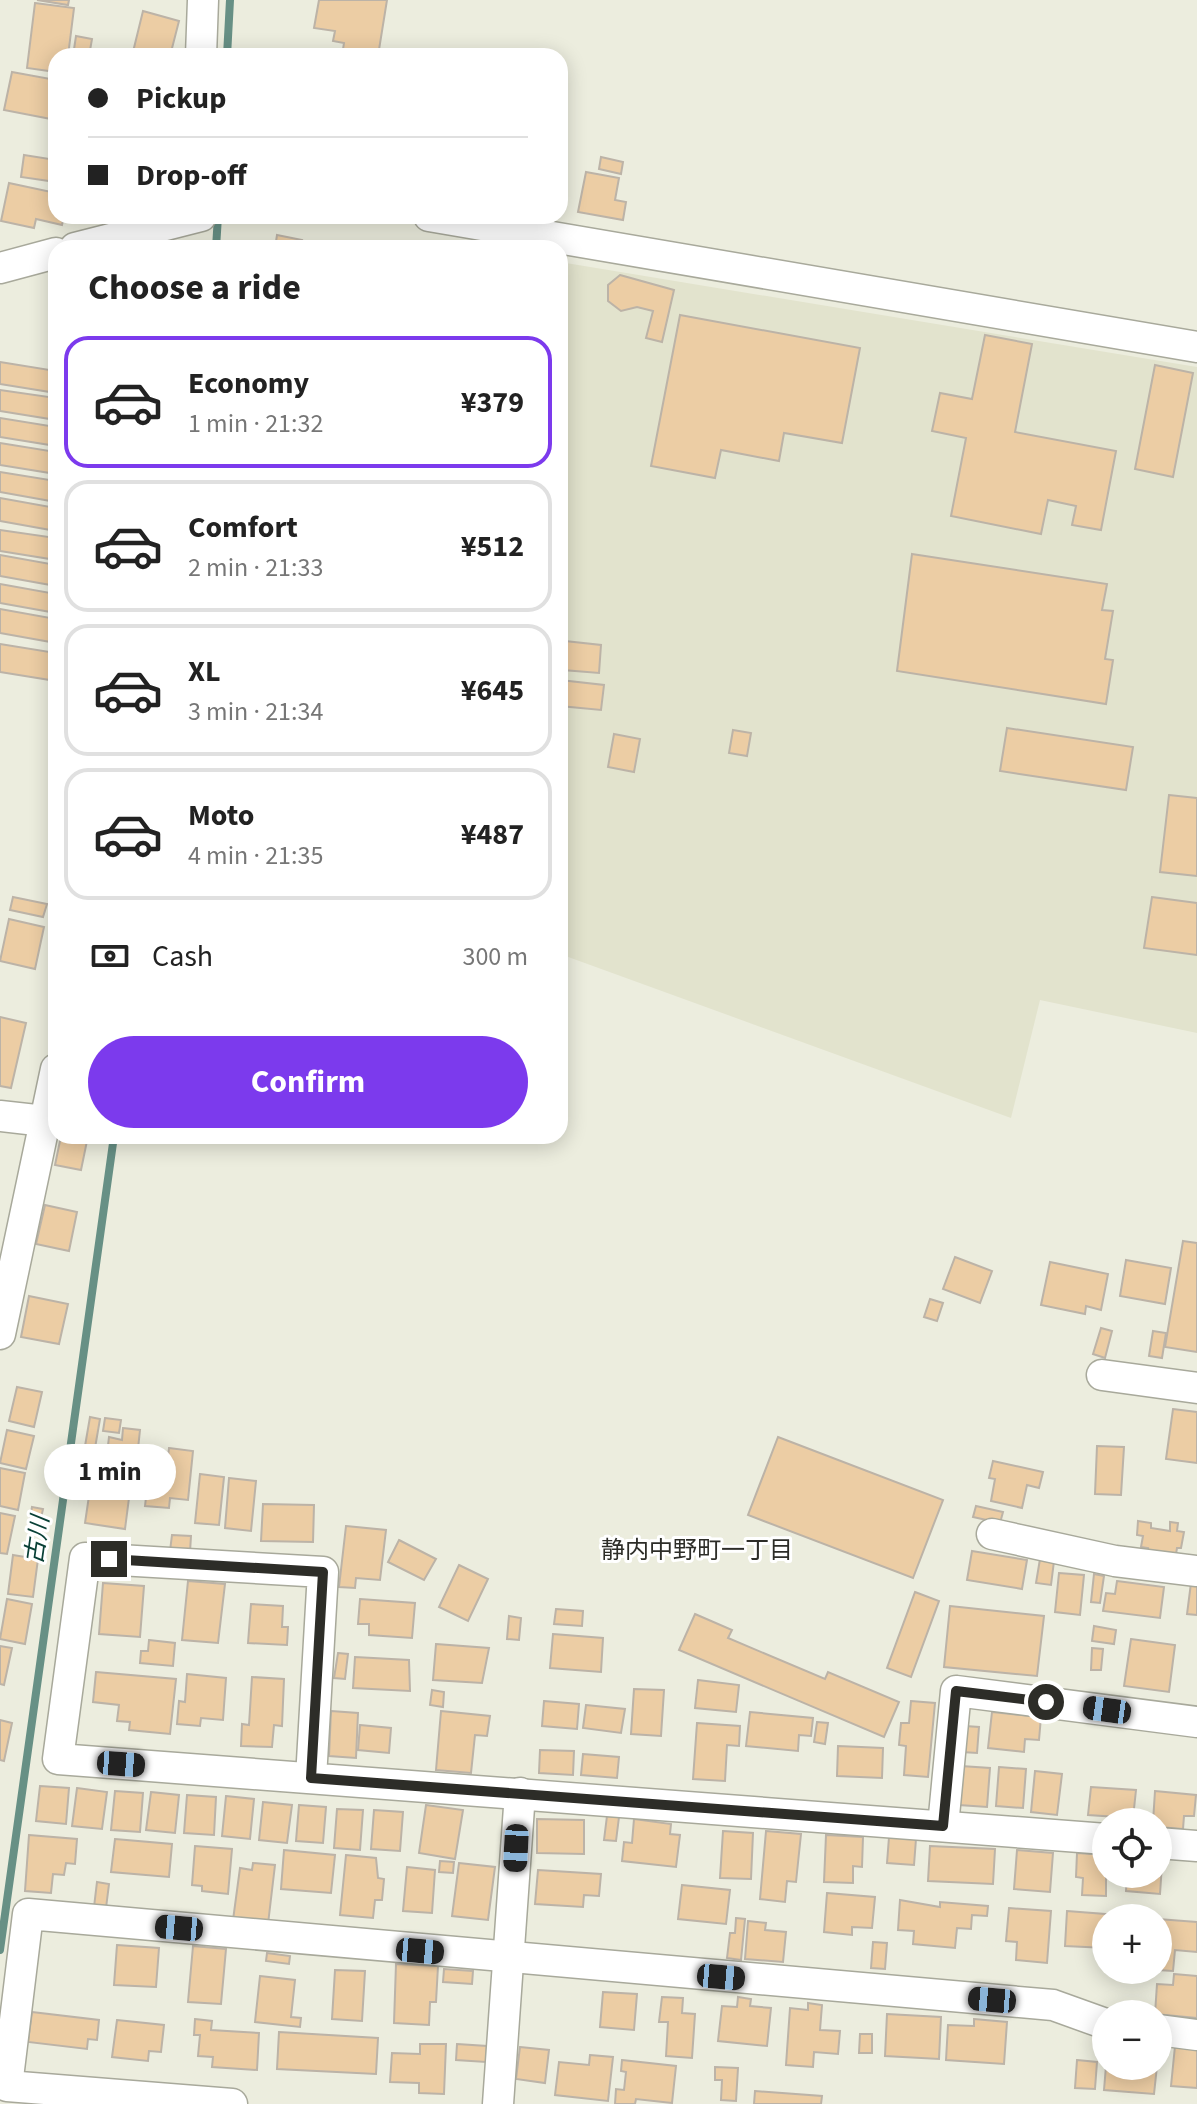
<!DOCTYPE html>
<meta charset="utf-8">
<style>
:root{--surface:#fff;--page:#f2f2f2;--text:#222;--muted:#767676;--line:#e0e0e0;--accent:#7c3aed}
body{margin:0;font-family:"Source Sans 3","Noto Sans JP",sans-serif;background:var(--page);color:var(--text);height:100vh;display:flex;flex-direction:column;font-size:30px;white-space:nowrap}
*{box-sizing:border-box;margin:0}
p{font-size:26px;color:var(--muted)}
.icon{flex:none;width:44px;height:44px;fill:none;stroke:currentColor;stroke-width:2;stroke-linecap:round;stroke-linejoin:round}
.map{position:relative;flex:1;overflow:hidden}
.details{position:absolute;left:48px;top:240px;width:520px;height:904px;display:flex;flex-direction:column;background:var(--surface);border-radius:24px;box-shadow:0 4px 20px #0003}
.details>*{flex:none}
.hud{position:absolute;left:48px;top:48px;width:520px;height:176px;border-radius:24px;box-shadow:0 4px 20px #0003;display:grid;align-content:center;height:176px;padding:0 40px;background:var(--surface)}
.tools{position:absolute;left:1092px;top:1808px;display:grid;gap:16px}
.tools a{display:grid;place-items:center;width:80px;height:80px;border-radius:50%;background:var(--surface);box-shadow:0 4px 20px #0003;font-size:40px}
.end{position:absolute;width:36px;height:36px;margin:-18px;border:10px solid #2d2d28;background:#fff;box-shadow:0 0 0 4px #fff}
.from{border-radius:50%}
.bubble{position:absolute;height:56px;border-radius:28px;background:var(--surface);box-shadow:0 4px 20px #0003;font-size:26px;font-weight:700;line-height:56px;text-align:center}
.car{position:absolute;width:24px;height:48px;margin:-24px -12px;border-radius:10px;box-shadow:0 0 6px 2px #0007;background:linear-gradient(#222 24%,#8ab4d8 0 40%,#222 0 76%,#8ab4d8 0 86%,#222 0)}
.hud b{display:flex;align-items:center;gap:28px;height:76px;font-size:30px}
.hud b+b{border-top:2px solid var(--line)}
.hud i{width:20px;height:20px;background:var(--text)}
ul{padding:0;list-style:none}
li{display:flex;align-items:center;gap:24px;height:132px;margin:0 16px 12px;padding:0 24px;border:4px solid var(--line);border-radius:24px}
li div{flex:1}
li b{display:block;font-size:30px}
li em{font-style:normal;font-weight:700}
li.active{border-color:var(--accent)}
li>.icon{width:72px;height:72px;stroke-width:1.5}
h2{padding:0 40px;font-size:36px;line-height:96px}
.pay{display:flex;align-items:center;gap:20px;height:88px;padding:0 40px;font-size:30px}
.pay p{margin-inline-start:auto}
.primary-button{display:flex;gap:16px;margin-top:auto;padding:16px 40px}
.primary-button a{flex:1;height:92px;border-radius:48px;background:var(--accent);color:#fff;font-size:32px;font-weight:700;line-height:92px;text-align:center}
.map>svg:first-child{display:block}
.built{fill:#e2e3cd}
.lines{fill:none;stroke-linecap:round;stroke-linejoin:round}
.stream{stroke:#679085;stroke-width:8}
.building{fill:#eccda4;stroke:#bcb3a7;stroke-width:2}
.minor-casing{stroke:#a8a99b;stroke-width:33}
.minor{stroke:#fff;stroke-width:30}
.route{stroke:#2d2d28;stroke-width:10}
.labels{text-anchor:middle;stroke-width:6;stroke-linejoin:round;paint-order:stroke}
.water-label{font-size:24px;font-style:italic;fill:#094036;stroke:#fff}
.neighbourhood-label{font-size:24px;fill:#2d2d28;stroke:#fff}
</style>
<div class="map">
<svg width="1197" height="2104" viewBox="0 0 1197 2104">
<rect width="100%" height="100%" fill="#ecedde"/>
<polygon class="built" points="560,262 1197,367 1197,1033 1040,1000 1011,1118 560,954"/>
<g class="lines">
<g class="stream">
<polyline points="227,56 230,0"/>
<polyline points="216,248 218,216"/>
<polyline points="0,1950 114,1136"/>
</g>
</g>
<g class="building">
<polygon points="37,0 69,0 68,5"/>
<polygon points="319,0 387,0 378,56 342,56 344,43 333,41 335,31 314,28"/>
<polygon points="35,3 74,8 68,56 56,56 56,72 27,68"/>
<polygon points="143,11 179,21 170,56 132,56"/>
<polygon points="76,36 92,39 89,56 73,56"/>
<polygon points="12,72 56,80 56,120 4,110"/>
<polygon points="24,155 56,160 56,182 21,177"/>
<polygon points="601,157 623,162 621,174 599,169"/>
<polygon points="586,172 619,178 615,200 626,202 623,220 578,212"/>
<polygon points="9,183 56,193 56,216 64,216 62,225 36,219 34,228 1,221"/>
<polygon points="277,235 302,240 300,248 275,248"/>
<polygon points="620,275 674,290 662,342 646,338 653,311 637,307 621,311 608,301 608,285"/>
<polygon points="680,315 860,348 842,443 784,433 779,461 721,450 715,478 651,466"/>
<polygon points="985,335 1032,344 1015,432 1116,451 1101,530 1072,525 1076,506 1048,500 1041,534 951,516 966,438 932,431 940,393 972,399"/>
<polygon points="0,362 56,371 56,393 0,384"/>
<polygon points="1155,365 1193,373 1173,477 1135,469"/>
<polygon points="0,390 56,398 56,420 0,411"/>
<polygon points="0,418 56,427 56,446 0,437"/>
<polygon points="0,443 56,452 56,474 0,465"/>
<polygon points="0,472 56,481 56,502 0,492"/>
<polygon points="0,498 56,508 56,531 0,521"/>
<polygon points="0,530 56,538 56,560 0,551"/>
<polygon points="912,554 1107,584 1102,610 1113,611 1105,659 1113,660 1106,704 897,671"/>
<polygon points="0,555 56,565 56,586 0,576"/>
<polygon points="0,584 56,594 56,613 0,603"/>
<polygon points="0,609 56,619 56,643 0,633"/>
<polygon points="565,641 601,645 599,673 563,670"/>
<polygon points="0,644 56,653 56,681 0,672"/>
<polygon points="560,680 604,685 601,710 560,706"/>
<polygon points="1007,728 1133,747 1126,790 1000,771"/>
<polygon points="733,730 751,733 747,756 729,753"/>
<polygon points="614,734 640,739 634,772 608,767"/>
<polygon points="1169,795 1197,798 1197,876 1160,872"/>
<polygon points="13,897 47,904 43,917 10,910"/>
<polygon points="1152,897 1197,903 1197,955 1144,948"/>
<polygon points="9,919 44,927 35,969 0,961"/>
<polygon points="0,1017 26,1023 11,1088 0,1086"/>
<polygon points="61,1136 88,1136 81,1170 55,1165"/>
<polygon points="45,1205 77,1212 69,1251 36,1244"/>
<polygon points="1183,1241 1197,1243 1197,1352 1165,1347"/>
<polygon points="955,1257 992,1271 980,1303 943,1289"/>
<polygon points="1126,1260 1171,1268 1165,1304 1120,1296"/>
<polygon points="1050,1262 1108,1274 1101,1310 1086,1306 1085,1314 1041,1305"/>
<polygon points="29,1296 68,1304 59,1344 21,1337"/>
<polygon points="930,1299 943,1303 937,1321 924,1317"/>
<polygon points="1101,1328 1112,1331 1105,1358 1093,1354"/>
<polygon points="1153,1331 1166,1333 1162,1358 1149,1356"/>
<polygon points="17,1387 42,1392 34,1427 9,1421"/>
<polygon points="1173,1409 1197,1412 1197,1463 1166,1459"/>
<polygon points="90,1417 100,1419 95,1448 85,1446"/>
<polygon points="105,1418 121,1420 119,1433 103,1431"/>
<polygon points="123,1428 140,1430 137,1458 107,1454 109,1437 122,1440"/>
<polygon points="7,1430 34,1436 26,1469 0,1463"/>
<polygon points="778,1437 943,1500 913,1578 748,1515"/>
<polygon points="1097,1446 1124,1447 1121,1495 1095,1494"/>
<polygon points="169,1448 193,1451 188,1500 170,1498 169,1508 145,1506 151,1455 168,1457"/>
<polygon points="993,1461 1043,1472 1039,1488 1027,1485 1022,1508 991,1501 995,1479 989,1478"/>
<polygon points="94,1462 133,1467 125,1529 85,1523"/>
<polygon points="0,1468 25,1473 18,1510 0,1506"/>
<polygon points="200,1474 224,1477 219,1525 195,1523"/>
<polygon points="229,1478 256,1481 251,1531 225,1528"/>
<polygon points="263,1504 314,1505 313,1542 261,1541"/>
<polygon points="976,1506 1003,1512 1000,1523 973,1517"/>
<polygon points="32,1507 43,1509 38,1532 28,1530"/>
<polygon points="0,1513 15,1516 7,1554 0,1553"/>
<polygon points="1138,1521 1151,1523 1151,1528 1170,1531 1170,1522 1178,1523 1177,1531 1184,1532 1181,1548 1177,1548 1175,1560 1147,1556 1148,1548 1141,1547 1143,1536 1137,1535"/>
<polygon points="346,1526 386,1530 380,1580 356,1578 355,1588 339,1587"/>
<polygon points="172,1535 191,1536 190,1552 170,1551"/>
<polygon points="399,1540 436,1559 424,1580 388,1562"/>
<polygon points="972,1551 1027,1560 1022,1589 967,1580"/>
<polygon points="13,1555 38,1559 33,1597 8,1594"/>
<polygon points="1040,1559 1054,1561 1051,1585 1036,1583"/>
<polygon points="459,1565 488,1579 468,1621 439,1607"/>
<polygon points="1059,1573 1084,1575 1080,1615 1055,1612"/>
<polygon points="1094,1574 1104,1576 1100,1603 1091,1602"/>
<polygon points="188,1581 225,1584 218,1643 182,1640"/>
<polygon points="1117,1581 1164,1587 1160,1618 1103,1611 1106,1593 1115,1594"/>
<polygon points="103,1583 144,1586 140,1637 99,1634"/>
<polygon points="1191,1583 1197,1584 1197,1615 1187,1614"/>
<polygon points="915,1592 939,1601 911,1677 887,1668"/>
<polygon points="7,1599 32,1604 25,1644 0,1639"/>
<polygon points="360,1599 415,1603 412,1638 369,1635 369,1624 358,1624"/>
<polygon points="251,1604 283,1606 282,1627 288,1627 287,1645 248,1643"/>
<polygon points="950,1606 1044,1616 1037,1676 944,1667"/>
<polygon points="556,1609 583,1611 582,1626 554,1624"/>
<polygon points="695,1614 732,1630 728,1638 825,1679 828,1672 899,1702 884,1737 679,1650"/>
<polygon points="509,1616 521,1618 519,1640 507,1639"/>
<polygon points="1094,1626 1116,1630 1114,1644 1092,1641"/>
<polygon points="553,1634 603,1638 601,1672 550,1668"/>
<polygon points="1131,1639 1175,1645 1169,1692 1124,1686"/>
<polygon points="149,1640 175,1643 173,1666 140,1663 141,1651 148,1651"/>
<polygon points="436,1644 489,1648 482,1683 433,1680"/>
<polygon points="0,1646 12,1648 4,1685 0,1684"/>
<polygon points="1092,1648 1103,1649 1101,1670 1091,1670"/>
<polygon points="338,1653 348,1654 345,1679 334,1678"/>
<polygon points="355,1657 409,1660 410,1691 353,1688"/>
<polygon points="96,1672 176,1679 170,1734 129,1730 130,1722 117,1721 119,1705 93,1702"/>
<polygon points="187,1674 226,1678 223,1720 201,1718 200,1726 177,1724 179,1701 185,1702"/>
<polygon points="252,1677 284,1679 282,1726 274,1725 272,1747 241,1746 242,1724 249,1725"/>
<polygon points="698,1680 739,1685 736,1712 695,1708"/>
<polygon points="634,1689 664,1690 661,1736 631,1734"/>
<polygon points="432,1690 444,1692 443,1707 430,1705"/>
<polygon points="544,1701 579,1704 577,1729 542,1726"/>
<polygon points="911,1701 935,1703 928,1777 904,1775 906,1746 899,1745 901,1723 909,1723"/>
<polygon points="586,1705 625,1709 621,1733 583,1728"/>
<polygon points="331,1711 358,1713 356,1758 329,1756"/>
<polygon points="441,1711 490,1716 487,1736 475,1735 471,1773 436,1770"/>
<polygon points="750,1712 813,1718 811,1736 799,1735 798,1751 746,1746"/>
<polygon points="992,1712 1041,1717 1039,1740 1025,1739 1024,1752 988,1748"/>
<polygon points="0,1720 12,1723 4,1761 0,1760"/>
<polygon points="817,1722 828,1723 825,1744 814,1742"/>
<polygon points="697,1723 740,1726 739,1746 727,1745 725,1781 693,1779"/>
<polygon points="360,1725 391,1728 389,1753 358,1750"/>
<polygon points="965,1726 979,1727 977,1753 962,1752"/>
<polygon points="838,1746 883,1748 882,1778 837,1776"/>
<polygon points="540,1750 574,1751 573,1775 539,1773"/>
<polygon points="583,1754 619,1757 617,1778 581,1775"/>
<polygon points="961,1766 990,1768 987,1807 959,1805"/>
<polygon points="999,1767 1026,1769 1023,1808 996,1806"/>
<polygon points="1035,1771 1062,1774 1057,1815 1031,1812"/>
<polygon points="40,1786 69,1788 66,1824 36,1821"/>
<polygon points="1091,1787 1136,1790 1133,1818 1088,1815"/>
<polygon points="77,1788 107,1792 102,1829 72,1826"/>
<polygon points="115,1791 143,1793 140,1832 111,1830"/>
<polygon points="1155,1791 1196,1795 1194,1816 1184,1816 1183,1829 1158,1827 1158,1822 1153,1822"/>
<polygon points="151,1792 179,1795 175,1833 146,1830"/>
<polygon points="187,1795 216,1797 214,1835 184,1833"/>
<polygon points="226,1796 254,1799 250,1839 222,1836"/>
<polygon points="263,1802 292,1805 287,1843 259,1840"/>
<polygon points="299,1805 326,1807 323,1843 296,1841"/>
<polygon points="426,1805 463,1810 455,1859 419,1853"/>
<polygon points="337,1809 363,1810 360,1850 334,1848"/>
<polygon points="374,1810 403,1812 400,1851 371,1849"/>
<polygon points="607,1816 619,1817 616,1841 604,1840"/>
<polygon points="537,1819 584,1820 584,1854 537,1853"/>
<polygon points="634,1819 671,1824 670,1834 680,1835 676,1867 622,1861 624,1842 632,1843"/>
<polygon points="723,1831 753,1833 751,1879 720,1878"/>
<polygon points="766,1831 801,1834 796,1882 787,1881 785,1902 760,1899"/>
<polygon points="29,1835 77,1839 75,1864 66,1863 64,1875 53,1874 51,1893 25,1891"/>
<polygon points="826,1835 863,1837 862,1867 853,1866 853,1883 824,1882"/>
<polygon points="889,1837 916,1839 914,1865 887,1863"/>
<polygon points="115,1839 172,1844 169,1877 111,1872"/>
<polygon points="195,1846 232,1849 228,1894 202,1891 202,1886 192,1885"/>
<polygon points="930,1846 995,1849 993,1884 928,1881"/>
<polygon points="284,1850 335,1855 331,1893 281,1889"/>
<polygon points="1017,1850 1053,1853 1050,1892 1014,1889"/>
<polygon points="1077,1853 1106,1855 1106,1896 1082,1895 1083,1878 1076,1877"/>
<polygon points="346,1855 376,1858 378,1878 384,1879 382,1900 375,1900 373,1918 340,1915"/>
<polygon points="440,1861 454,1862 453,1873 439,1872"/>
<polygon points="253,1863 275,1865 268,1924 233,1920 240,1868 252,1870"/>
<polygon points="459,1863 495,1867 488,1920 452,1916"/>
<polygon points="1158,1864 1162,1864 1160,1894 1126,1891 1127,1874 1158,1874"/>
<polygon points="407,1867 435,1870 432,1913 403,1911"/>
<polygon points="538,1870 601,1874 599,1896 584,1895 583,1907 535,1904"/>
<polygon points="97,1882 109,1884 106,1908 94,1907"/>
<polygon points="682,1885 730,1890 726,1924 678,1919"/>
<polygon points="827,1893 875,1897 872,1928 852,1927 852,1935 824,1932"/>
<polygon points="900,1900 940,1907 940,1902 988,1906 987,1916 972,1915 971,1929 957,1928 955,1948 913,1944 914,1931 898,1930"/>
<polygon points="1009,1908 1051,1911 1047,1963 1016,1960 1017,1942 1006,1941"/>
<polygon points="1067,1911 1118,1915 1118,1918 1106,1918 1106,1948 1065,1946"/>
<polygon points="736,1918 745,1919 741,1960 727,1958 730,1933 735,1933"/>
<polygon points="1158,1919 1197,1922 1197,1952 1175,1950 1173,1971 1158,1970"/>
<polygon points="748,1921 766,1923 765,1930 786,1932 783,1962 745,1959"/>
<polygon points="873,1942 887,1943 885,1969 871,1968"/>
<polygon points="117,1945 159,1948 156,1987 114,1985"/>
<polygon points="193,1946 226,1949 221,2004 188,2002"/>
<polygon points="267,1953 290,1956 289,1964 266,1961"/>
<polygon points="396,1964 438,1966 436,2002 430,2002 429,2025 394,2023"/>
<polygon points="444,1969 473,1971 472,1984 443,1982"/>
<polygon points="335,1970 365,1971 362,2021 332,2019"/>
<polygon points="1174,1974 1197,1976 1197,2018 1155,2014 1157,1984 1173,1985"/>
<polygon points="260,1976 295,1980 291,2017 301,2018 300,2027 255,2022"/>
<polygon points="603,1992 637,1994 634,2030 600,2027"/>
<polygon points="662,1997 683,1998 682,2013 695,2014 692,2058 666,2056 668,2022 659,2022"/>
<polygon points="738,1997 751,1999 750,2006 771,2008 767,2046 718,2041 722,2006 737,2007"/>
<polygon points="808,2003 822,2005 820,2030 840,2031 838,2054 814,2052 813,2067 786,2065 790,2008 808,2010"/>
<polygon points="32,2012 99,2020 97,2040 88,2039 87,2049 28,2042"/>
<polygon points="887,2014 941,2017 939,2059 885,2056"/>
<polygon points="195,2019 212,2021 211,2030 259,2033 257,2070 212,2067 213,2057 198,2056 200,2035 194,2035"/>
<polygon points="974,2019 1007,2022 1004,2064 946,2060 948,2025 974,2026"/>
<polygon points="117,2020 164,2025 161,2052 149,2051 148,2061 112,2057"/>
<polygon points="279,2032 378,2038 376,2074 277,2069"/>
<polygon points="860,2034 872,2034 872,2053 859,2053"/>
<polygon points="420,2044 446,2044 444,2094 419,2093 419,2083 390,2082 392,2053 420,2054"/>
<polygon points="457,2044 487,2046 486,2062 456,2060"/>
<polygon points="1175,2046 1197,2048 1197,2088 1171,2086"/>
<polygon points="520,2047 549,2050 545,2083 516,2079"/>
<polygon points="590,2055 613,2057 608,2101 555,2095 559,2062 589,2065"/>
<polygon points="622,2060 676,2066 672,2103 636,2099 635,2104 615,2104 616,2089 624,2090 626,2072 621,2071"/>
<polygon points="1077,2060 1097,2062 1095,2089 1075,2088"/>
<polygon points="1106,2066 1157,2066 1154,2094 1104,2090"/>
<polygon points="715,2067 738,2068 736,2101 721,2100 722,2080 715,2080"/>
<polygon points="755,2091 822,2096 821,2104 754,2104"/>
</g>
<g class="lines">
<g class="minor-casing">
<g id="minor">
<polyline points="201,56 203,0"/>
<polyline points="429,216 1197,347"/>
<polyline points="75,248 201,216"/>
<polyline points="0,268 56,253"/>
<polyline points="0,1116 45,1121"/>
<polyline points="0,1334 56,1069"/>
<polyline points="1102,1375 1197,1388"/>
<polyline points="992,1534 1115,1561 1197,1571"/>
<polyline points="311,1778 323,1572 85,1558 58,1759 1106,1839"/>
<polyline points="943,1826 956,1691 1197,1722"/>
<polyline points="1158,1843 1197,1846"/>
<polyline points="1158,2030 1197,2035"/>
<polyline points="232,2104 7,2086 28,1914 1053,2005 1106,2024"/>
<polyline points="498,2104 520,1793"/>
</g>
</g>
<use href="#minor" class="minor"/>
</g>
<g class="lines">
<polyline class="route" points="109,1559 323,1572 311,1778 943,1826 956,1691 1046,1702"/>
</g>
<g class="labels">
<g class="water-label">
<text transform="translate(37 1540) rotate(-82)" y="8">古川</text>
</g>
<g class="neighbourhood-label">
<text x="697" y="1558">静内中野町一丁目</text>
</g>
</g>
</svg>
<div class="tools">
<a><svg class="icon" aria-label="locate" viewBox="0 0 24 24"><circle cx="12" cy="12" r="6"/><path d="M12 2v4M12 18v4M2 12h4M18 12h4"/></svg></a>
<a>+</a>
<a>−</a>
</div>
<i class="end from" style="left:1046px;top:1702px"></i>
<i class="end" style="left:109px;top:1559px"></i>
<div class="bubble" style="left:44px;top:1444px;width:132px">1 min</div>
<i class="car" style="left:1107px;top:1710px;rotate:278deg"></i>
<i class="car" style="left:121px;top:1764px;rotate:94deg"></i>
<i class="car" style="left:516px;top:1848px;rotate:183deg"></i>
<i class="car" style="left:179px;top:1928px;rotate:275deg"></i>
<i class="car" style="left:420px;top:1951px;rotate:95deg"></i>
<i class="car" style="left:721px;top:1977px;rotate:95deg"></i>
<i class="car" style="left:992px;top:2000px;rotate:275deg"></i>
<div class="hud">
<b><i class="from"></i>Pickup</b>
<b><i></i>Drop-off</b>
</div>
<section class="details">
<h2>Choose a ride</h2>
<ul>
<li class="active"><svg class="icon" aria-label="car" viewBox="0 0 24 24"><path d="M5 17H2v-5l4-1 3-4h7l3 4 3 1v5h-3M9 17h6M6 11h13"/><circle cx="7" cy="17" r="2"/><circle cx="17" cy="17" r="2"/></svg><div><b>Economy</b><p>1 min · 21:32</p></div><em>¥379</em></li>
<li><svg class="icon" aria-label="car" viewBox="0 0 24 24"><path d="M5 17H2v-5l4-1 3-4h7l3 4 3 1v5h-3M9 17h6M6 11h13"/><circle cx="7" cy="17" r="2"/><circle cx="17" cy="17" r="2"/></svg><div><b>Comfort</b><p>2 min · 21:33</p></div><em>¥512</em></li>
<li><svg class="icon" aria-label="car" viewBox="0 0 24 24"><path d="M5 17H2v-5l4-1 3-4h7l3 4 3 1v5h-3M9 17h6M6 11h13"/><circle cx="7" cy="17" r="2"/><circle cx="17" cy="17" r="2"/></svg><div><b>XL</b><p>3 min · 21:34</p></div><em>¥645</em></li>
<li><svg class="icon" aria-label="car" viewBox="0 0 24 24"><path d="M5 17H2v-5l4-1 3-4h7l3 4 3 1v5h-3M9 17h6M6 11h13"/><circle cx="7" cy="17" r="2"/><circle cx="17" cy="17" r="2"/></svg><div><b>Moto</b><p>4 min · 21:35</p></div><em>¥487</em></li>
</ul>
<div class="pay"><svg class="icon" aria-label="cash" viewBox="0 0 24 24"><path d="M3 7h18v10H3z"/><circle cx="12" cy="12" r="2"/></svg>Cash<p>300 m</p></div>
<div class="primary-button"><a>Confirm</a></div>
</section>
</div>
